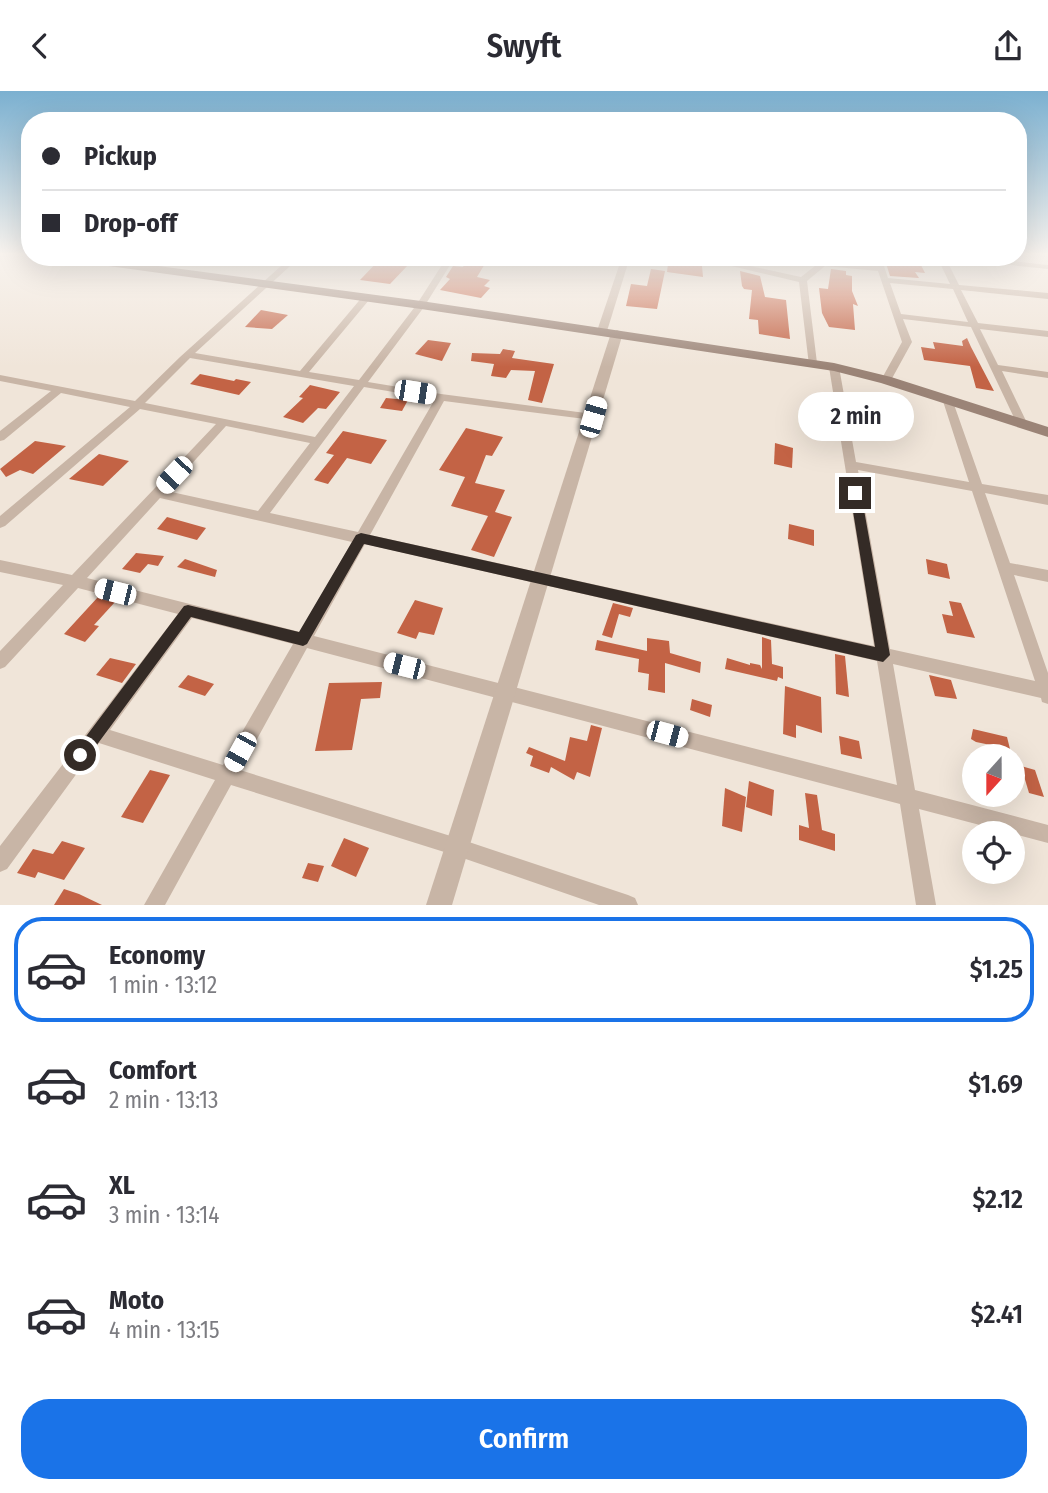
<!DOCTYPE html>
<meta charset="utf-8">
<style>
:root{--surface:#fff;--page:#f2f2f3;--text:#2b2b33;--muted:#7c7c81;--line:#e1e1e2;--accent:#1a73e8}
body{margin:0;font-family:"Fira Sans Condensed",sans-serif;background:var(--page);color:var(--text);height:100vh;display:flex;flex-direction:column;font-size:26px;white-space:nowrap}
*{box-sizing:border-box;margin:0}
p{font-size:23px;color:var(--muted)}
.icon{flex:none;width:38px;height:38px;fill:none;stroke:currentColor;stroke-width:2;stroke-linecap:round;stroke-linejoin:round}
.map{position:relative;height:814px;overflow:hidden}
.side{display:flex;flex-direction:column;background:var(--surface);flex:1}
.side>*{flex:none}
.guide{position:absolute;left:21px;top:21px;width:1006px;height:154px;border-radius:28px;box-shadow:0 7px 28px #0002;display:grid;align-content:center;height:154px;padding:0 21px;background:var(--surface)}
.needle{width:46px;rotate:201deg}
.tools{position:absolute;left:962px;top:653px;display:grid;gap:14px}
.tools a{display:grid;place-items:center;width:63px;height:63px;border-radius:50%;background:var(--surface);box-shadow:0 7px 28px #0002;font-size:35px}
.end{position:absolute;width:32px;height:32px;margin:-16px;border:9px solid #342b26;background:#fff;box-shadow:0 0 0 4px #fff}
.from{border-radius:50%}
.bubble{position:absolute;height:49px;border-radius:24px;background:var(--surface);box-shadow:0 7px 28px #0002;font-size:23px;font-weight:600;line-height:49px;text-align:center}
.car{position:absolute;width:21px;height:42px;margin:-21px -10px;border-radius:9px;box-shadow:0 0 5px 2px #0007;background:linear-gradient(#fff 24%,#345 0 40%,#fff 0 76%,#345 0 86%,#fff 0)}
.guide b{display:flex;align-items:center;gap:24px;height:66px;font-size:26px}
.guide b+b{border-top:2px solid var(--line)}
.guide i{width:18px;height:18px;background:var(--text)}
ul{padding:12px 0 0;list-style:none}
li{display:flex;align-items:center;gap:21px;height:105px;margin:0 14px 10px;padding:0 7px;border:4px solid transparent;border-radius:28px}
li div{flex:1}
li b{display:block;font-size:26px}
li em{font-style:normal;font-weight:600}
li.selected{border-color:var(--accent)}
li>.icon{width:63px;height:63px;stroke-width:1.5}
.primary-button{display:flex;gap:14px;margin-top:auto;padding:14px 21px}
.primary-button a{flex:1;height:80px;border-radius:28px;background:var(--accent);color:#fff;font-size:28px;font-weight:600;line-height:80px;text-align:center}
header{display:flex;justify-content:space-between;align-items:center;height:91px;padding:0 21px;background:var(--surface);font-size:32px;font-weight:600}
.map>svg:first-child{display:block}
.building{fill:#c36345}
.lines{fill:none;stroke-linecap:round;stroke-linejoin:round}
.minor{fill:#c8b5a6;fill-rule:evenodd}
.tertiary{fill:#c8b5a6;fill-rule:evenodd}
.secondary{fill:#9b8477;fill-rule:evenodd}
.route{fill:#342b26}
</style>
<header><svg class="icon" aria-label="back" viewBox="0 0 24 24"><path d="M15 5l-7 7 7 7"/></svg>Swyft<svg class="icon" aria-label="share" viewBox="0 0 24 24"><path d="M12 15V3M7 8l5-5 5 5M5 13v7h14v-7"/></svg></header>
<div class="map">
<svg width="1048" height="814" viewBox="0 0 1048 814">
<rect width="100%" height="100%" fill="#f0e5d9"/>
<g class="building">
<polygon points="469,166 489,166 477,186 490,189 484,195 490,197 481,207 440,199 450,188 446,186 453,175 463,176"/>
<polygon points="896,168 920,172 925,182 915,181 919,187 890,185 885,169 896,171"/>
<polygon points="379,169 409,173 390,193 360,189"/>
<polygon points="668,173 702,175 703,186 667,181"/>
<polygon points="651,178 665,180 657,218 626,215 631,193 647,195"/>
<polygon points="831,178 846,180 846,184 852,185 852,200 858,215 853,213 855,239 829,236 822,222 819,197 828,198"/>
<polygon points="740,180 760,185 765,206 786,209 790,248 759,243 758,229 749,228 752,199 744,198 742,195"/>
<polygon points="261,219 288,224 272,238 245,236"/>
<polygon points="967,247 971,256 994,300 976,297 970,275 924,269 921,256 935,258 933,251 963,255 962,250"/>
<polygon points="428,249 451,252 442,270 415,263"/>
<polygon points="503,258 515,260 512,267 554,273 542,312 528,309 535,280 511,279 506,287 491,285 494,273 471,270 472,262 500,263"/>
<polygon points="200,283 234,290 236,288 251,291 239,304 190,293"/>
<polygon points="310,294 340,301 326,318 318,317 303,332 283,326 303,307 299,306"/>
<polygon points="386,307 408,309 402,320 380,317"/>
<polygon points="466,337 503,346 492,365 486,364 475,392 505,399 495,421 512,426 494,466 471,459 488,425 451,415 465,386 439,379"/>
<polygon points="343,340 387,349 371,373 347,367 328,393 314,389 334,364 326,362"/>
<polygon points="35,350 66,355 33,383 20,379 6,386 0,378"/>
<polygon points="775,352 793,357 792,377 774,373"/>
<polygon points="99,363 129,370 103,395 69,388"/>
<polygon points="167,426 206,437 197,449 157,438"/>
<polygon points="789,433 814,439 814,455 788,448"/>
<polygon points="136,462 164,465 158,475 148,473 140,482 122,478"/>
<polygon points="185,468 217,479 215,486 177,476"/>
<polygon points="926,468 947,473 950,488 928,483"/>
<polygon points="98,506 115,511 94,534 99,535 85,551 64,543"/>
<polygon points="415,509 443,517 434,544 419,541 416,548 397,542"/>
<polygon points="949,510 961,512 975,547 947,542 942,523 953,525"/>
<polygon points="613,512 633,517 630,526 619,523 612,547 602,544"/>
<polygon points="762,546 771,549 772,573 783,576 783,588 778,586 777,590 725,578 727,567 750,574 750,572 760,574 762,578"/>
<polygon points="647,547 669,550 670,562 701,571 700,582 665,572 665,602 648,599 649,583 638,581 639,568 595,559 597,549 647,560"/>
<polygon points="835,563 845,565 849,606 836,603"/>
<polygon points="110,567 136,573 122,592 96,584"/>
<polygon points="188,584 214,593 205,605 178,596"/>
<polygon points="929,584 951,589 957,608 935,605"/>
<polygon points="382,591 380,607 361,608 352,659 315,660 329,592"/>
<polygon points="785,595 821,606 822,642 796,634 796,647 783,643"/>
<polygon points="692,608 712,614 710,626 690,619"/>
<polygon points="591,634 602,637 590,686 577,681 574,689 551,676 549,682 530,675 533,665 526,662 529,656 565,670 570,646 587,650"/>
<polygon points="973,638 1007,646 1010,658 976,651 971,648"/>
<polygon points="839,645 859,650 862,668 841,663"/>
<polygon points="1021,675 1035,679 1044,706 1029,702"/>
<polygon points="150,679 170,684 143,732 121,726"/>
<polygon points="749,690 774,699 772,725 746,716"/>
<polygon points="725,697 746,706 742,741 722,735"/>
<polygon points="805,702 817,704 822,739 835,743 835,760 799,749 799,734 809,737"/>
<polygon points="344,747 369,757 356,786 331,775"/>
<polygon points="62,750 85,757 64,789 38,781 35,787 17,782 33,758 53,763"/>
<polygon points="308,772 324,775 318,791 302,787"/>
<polygon points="64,798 79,803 102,814 54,814"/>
</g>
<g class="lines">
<g class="minor">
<path d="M291,166H300L195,262L300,280L363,205H369V209L309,281L359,289L417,213L447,166H455L424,216L368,291L441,303L593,323L598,326L593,329L444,310L370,444L874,555L829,276L834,273L839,276L856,371L969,391L942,307L943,305H951L982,393L1048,404V414L985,402L1010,472L1048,479V491L1014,484L1048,582V613L1042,611L1041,607L893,573L915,699L1048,734V752L919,718L936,814H916L900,713L307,557L240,679L457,747L628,804L635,807L638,814H599L457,765L231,694L165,814H144L215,689L99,652L7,778L0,781V755L178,523L78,497L5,576L0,578V560L63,494L0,481V469L72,484L216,333L140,318L5,435L0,437V425L130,316L61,302L4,349L0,350V340L51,300L0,290V284L135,310L180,266ZM190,267L354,295L315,346L145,312ZM364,296L435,308L358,441L270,422ZM226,335L310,352L258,420L167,400ZM858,379L972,400L1035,590L890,558ZM160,407L352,451L300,541L87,487ZM365,453L877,570L897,694L314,545ZM192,527L293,553L223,674L110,639Z"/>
<polygon points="622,166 630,166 607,240 602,243 599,242 597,240"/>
<path d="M663,166L723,169L801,186L820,171L876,175L873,166H881L888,187L950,193L937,166H945L959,194L1048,202V208L961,199L978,232L1048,240V246L980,238L998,274L1048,281V287L1002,280L1027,332L1026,335H1018L971,236L903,228L912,251L890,291H882L881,289L902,251L878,180L825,175L807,190L817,272L812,275L809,274L799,191L723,173L667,168ZM890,192L953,198L968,231L901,223Z"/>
<polygon points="949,166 977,166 1048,174 1048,178 953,168"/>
</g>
<polygon class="tertiary" points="617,239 623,242 452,814 426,814 611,242"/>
<polygon class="secondary" points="60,166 91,166 421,210 834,272 891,286 1048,336 1048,346 881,292 834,280 421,218 65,169"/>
</g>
<linearGradient id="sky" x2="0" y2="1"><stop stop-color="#7bb0d0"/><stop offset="0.59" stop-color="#f8f3ee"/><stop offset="1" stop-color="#f8f3ee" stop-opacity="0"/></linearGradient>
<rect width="1048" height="276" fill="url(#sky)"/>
<polygon class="route" points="855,397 861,402 890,564 883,571 364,453 307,553 303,555 191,526 85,670 80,672 74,670 72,664 184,515 188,514 299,541 356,444 361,442 875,556 850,402"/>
</svg>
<div class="tools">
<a><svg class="needle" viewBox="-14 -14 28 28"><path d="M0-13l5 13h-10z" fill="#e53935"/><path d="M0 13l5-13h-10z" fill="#7c7c81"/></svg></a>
<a><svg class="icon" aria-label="locate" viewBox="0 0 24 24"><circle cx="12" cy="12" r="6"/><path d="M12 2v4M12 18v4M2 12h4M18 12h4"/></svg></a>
</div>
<i class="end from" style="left:80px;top:664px"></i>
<i class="end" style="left:855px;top:402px"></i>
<div class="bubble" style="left:798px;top:301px;width:116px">2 min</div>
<i class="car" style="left:415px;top:301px;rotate:99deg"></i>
<i class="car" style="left:593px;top:326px;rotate:16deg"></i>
<i class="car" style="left:174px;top:384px;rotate:223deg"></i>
<i class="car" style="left:115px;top:501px;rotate:284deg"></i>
<i class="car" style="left:404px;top:575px;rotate:284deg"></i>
<i class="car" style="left:667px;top:643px;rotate:105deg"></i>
<i class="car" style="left:240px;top:661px;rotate:209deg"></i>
<div class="guide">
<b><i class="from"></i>Pickup</b>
<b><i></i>Drop-off</b>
</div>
</div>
<section class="side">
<ul>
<li class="selected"><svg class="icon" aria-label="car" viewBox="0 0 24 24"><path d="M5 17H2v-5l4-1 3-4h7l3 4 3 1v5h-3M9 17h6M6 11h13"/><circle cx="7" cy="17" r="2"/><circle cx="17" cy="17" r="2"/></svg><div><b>Economy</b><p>1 min · 13:12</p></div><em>$1.25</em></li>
<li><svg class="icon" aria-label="car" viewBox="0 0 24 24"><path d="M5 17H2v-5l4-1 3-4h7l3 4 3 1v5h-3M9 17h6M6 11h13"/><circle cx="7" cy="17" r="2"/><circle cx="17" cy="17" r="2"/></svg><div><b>Comfort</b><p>2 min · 13:13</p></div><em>$1.69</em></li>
<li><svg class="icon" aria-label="car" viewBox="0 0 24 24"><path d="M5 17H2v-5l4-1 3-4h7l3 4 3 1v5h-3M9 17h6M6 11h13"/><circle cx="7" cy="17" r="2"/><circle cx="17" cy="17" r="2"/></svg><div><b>XL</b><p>3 min · 13:14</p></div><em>$2.12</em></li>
<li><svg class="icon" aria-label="car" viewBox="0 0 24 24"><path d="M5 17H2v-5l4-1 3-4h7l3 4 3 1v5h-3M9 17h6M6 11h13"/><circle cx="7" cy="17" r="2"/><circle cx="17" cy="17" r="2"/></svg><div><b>Moto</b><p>4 min · 13:15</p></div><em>$2.41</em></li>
</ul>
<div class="primary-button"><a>Confirm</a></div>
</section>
